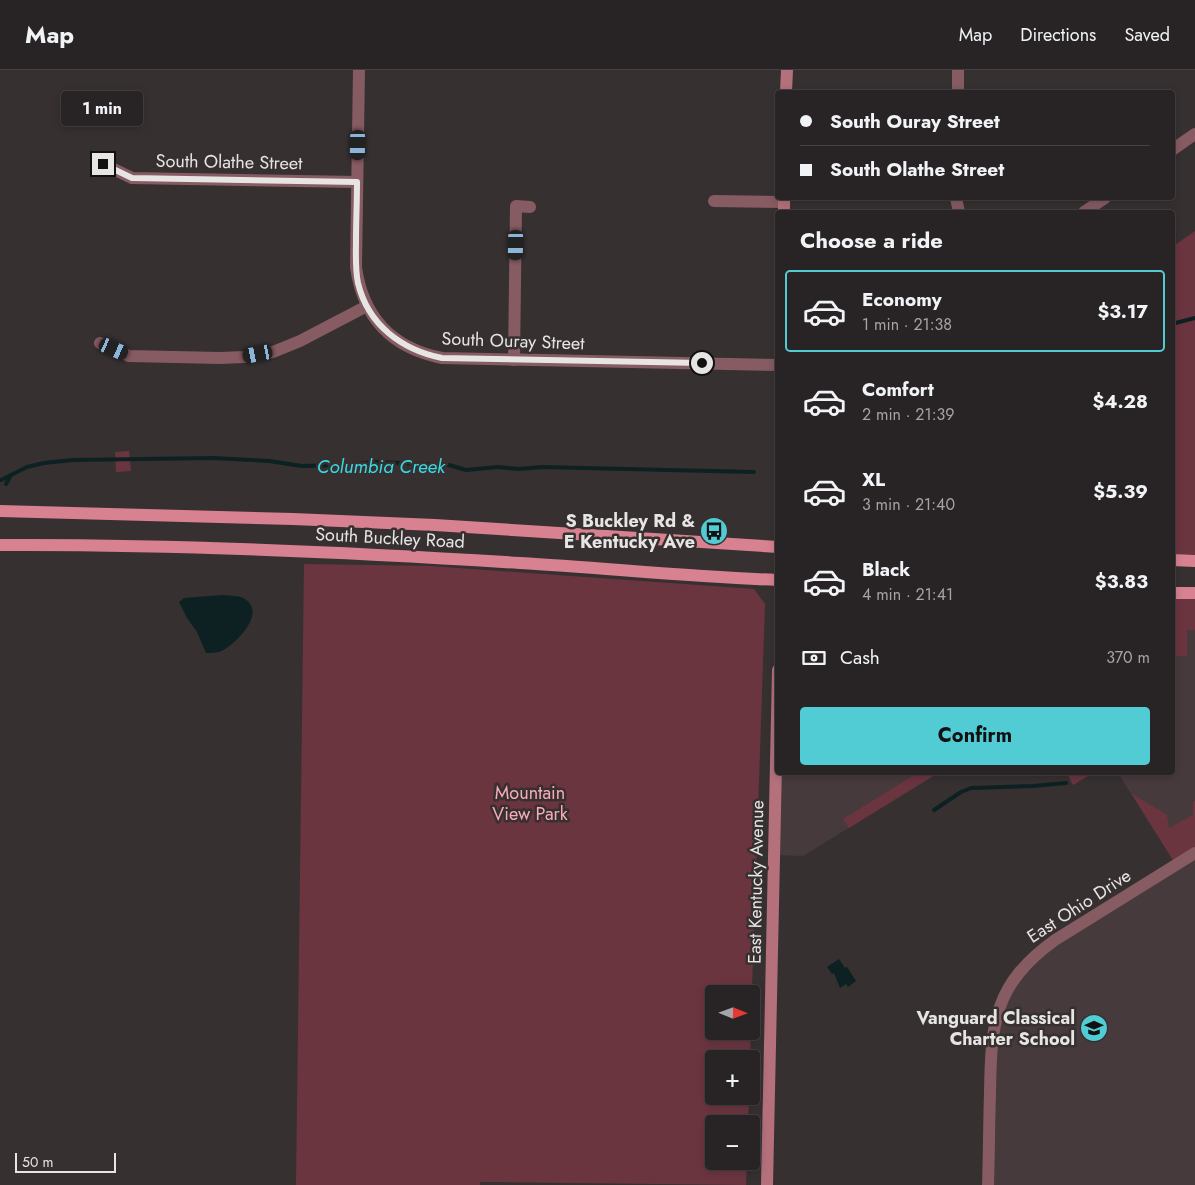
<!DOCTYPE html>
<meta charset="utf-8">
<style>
:root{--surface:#282425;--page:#343032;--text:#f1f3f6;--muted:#a5a4a7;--line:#444142;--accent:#51ccd5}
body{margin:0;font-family:Jost,sans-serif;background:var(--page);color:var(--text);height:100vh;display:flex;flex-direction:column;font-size:19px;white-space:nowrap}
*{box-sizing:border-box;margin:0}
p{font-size:16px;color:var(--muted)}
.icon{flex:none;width:28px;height:28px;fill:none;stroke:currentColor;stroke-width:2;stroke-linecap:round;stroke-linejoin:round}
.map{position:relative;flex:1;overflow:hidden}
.details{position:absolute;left:775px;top:140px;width:400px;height:565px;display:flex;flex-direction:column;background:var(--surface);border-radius:5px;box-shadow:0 2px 8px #0003,0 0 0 1px var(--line)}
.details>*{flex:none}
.top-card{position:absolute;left:775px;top:20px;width:400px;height:110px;border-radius:5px;box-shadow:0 2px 8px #0003,0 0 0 1px var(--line);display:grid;align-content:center;height:110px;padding:0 25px;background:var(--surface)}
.needle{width:32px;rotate:91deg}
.controls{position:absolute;left:705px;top:915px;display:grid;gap:10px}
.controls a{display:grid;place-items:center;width:55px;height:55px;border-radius:5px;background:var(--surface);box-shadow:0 2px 8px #0003,0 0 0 1px var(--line);font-size:25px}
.scale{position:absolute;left:15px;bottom:12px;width:101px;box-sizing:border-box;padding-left:5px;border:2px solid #e7e4e4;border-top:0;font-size:14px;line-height:18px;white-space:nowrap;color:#e7e4e4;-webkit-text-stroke:4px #363031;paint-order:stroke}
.end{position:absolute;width:22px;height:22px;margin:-11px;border:6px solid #e7e4e4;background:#111;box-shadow:0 0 0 2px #111}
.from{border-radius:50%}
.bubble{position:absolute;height:35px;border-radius:5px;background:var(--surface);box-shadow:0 2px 8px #0003,0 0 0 1px var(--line);font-size:16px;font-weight:700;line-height:35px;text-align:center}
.car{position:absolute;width:15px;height:30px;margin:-15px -8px;border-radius:6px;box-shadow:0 0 4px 1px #0007;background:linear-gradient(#222 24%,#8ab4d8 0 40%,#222 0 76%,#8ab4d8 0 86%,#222 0)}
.top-card b{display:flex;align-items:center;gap:18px;height:48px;font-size:19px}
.top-card b+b{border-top:1px solid var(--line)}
.top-card i{width:12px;height:12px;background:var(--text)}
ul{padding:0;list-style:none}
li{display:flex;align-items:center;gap:15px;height:82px;margin:0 10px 8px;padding:0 15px;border:2px solid transparent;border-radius:5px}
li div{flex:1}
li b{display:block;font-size:19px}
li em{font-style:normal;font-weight:700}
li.active{border-color:var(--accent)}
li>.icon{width:45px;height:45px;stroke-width:1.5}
h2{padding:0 25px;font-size:22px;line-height:60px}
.pay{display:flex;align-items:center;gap:12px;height:55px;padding:0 25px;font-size:19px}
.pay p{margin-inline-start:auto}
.primary-button{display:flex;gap:10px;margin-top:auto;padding:10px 25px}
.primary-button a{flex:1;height:58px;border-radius:5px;background:var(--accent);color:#111;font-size:20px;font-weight:700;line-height:58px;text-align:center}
header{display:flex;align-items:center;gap:30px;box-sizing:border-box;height:70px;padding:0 25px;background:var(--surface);border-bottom:1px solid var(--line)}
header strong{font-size:24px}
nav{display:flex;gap:28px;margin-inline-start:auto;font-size:18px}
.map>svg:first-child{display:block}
.built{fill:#473a3c}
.green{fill:#6b3540}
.water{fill:#0d2122}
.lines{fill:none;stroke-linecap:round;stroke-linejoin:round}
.stream{stroke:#0d2122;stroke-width:4}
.street{stroke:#865b62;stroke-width:12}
.secondary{stroke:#b4717c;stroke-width:12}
.primary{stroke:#d88191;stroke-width:12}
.route{stroke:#e7e4e4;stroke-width:6}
.labels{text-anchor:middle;stroke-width:5;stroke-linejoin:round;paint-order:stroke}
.street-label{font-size:18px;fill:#e7e4e4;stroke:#363031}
.poi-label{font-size:18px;font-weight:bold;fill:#e7e4e4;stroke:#363031;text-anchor:end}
.park-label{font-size:18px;fill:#faabb8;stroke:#363031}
.water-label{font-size:19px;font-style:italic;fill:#3ad9e3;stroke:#363031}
</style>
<header>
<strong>Map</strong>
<nav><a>Map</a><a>Directions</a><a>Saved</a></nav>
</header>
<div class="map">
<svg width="1195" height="1115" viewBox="0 0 1195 1115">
<rect width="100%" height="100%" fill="#363031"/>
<g class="built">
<polygon points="1173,523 1195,523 1195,1115 988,1115 992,969 1022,898 1176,795 1118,703 1172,702"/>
<polygon points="778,702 1093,703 1073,715 1068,705 938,703 803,786 775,785"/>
</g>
<g class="green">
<polygon points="1195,161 1195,490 1173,490 1172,177"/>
<polygon points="129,381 131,401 116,402 115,382"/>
<polygon points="304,494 430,496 754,519 765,534 751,947 751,924 714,924 714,961 751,961 750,989 714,989 714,1026 749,1026 748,1054 714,1054 714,1091 747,1091 746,1115 480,1112 480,1115 296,1115"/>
<polygon points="1173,523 1195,523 1195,560 1187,560 1187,586 1173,586"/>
<polygon points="919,702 1093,702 1093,703 1073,715 1068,705 938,703 849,758 843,749"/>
<polygon points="1131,723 1167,745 1169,758 1193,745 1193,732 1195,731 1195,783 1176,795"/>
</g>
<g class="water">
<path d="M222,525C229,526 239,525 245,529C266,543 238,571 225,579C220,583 213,583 206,583L197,562L187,548L179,532L184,528Z"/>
<polygon points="839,889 845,898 847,897 856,911 848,917 846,914 840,918 834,903 832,904 827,897"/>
</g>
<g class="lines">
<g class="stream">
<polyline points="1172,254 1195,248"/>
<polyline points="1,410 27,397 44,393 73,390 213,388 269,391 302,396 347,395 375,392 449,395 466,400 498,397 519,399 542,397 754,402"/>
<polyline points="6,414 11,405"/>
<polyline points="934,740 961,722 971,718 1033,716 1066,713"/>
</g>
<g class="street">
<path d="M359,0L356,197C363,248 392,278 442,288L778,295"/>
<polyline points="958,22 958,0"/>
<polyline points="1172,80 1195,64"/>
<polyline points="103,94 132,108 357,112"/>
<polyline points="956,128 959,142"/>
<polyline points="714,131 784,132"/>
<polyline points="1084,142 1105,128"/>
<polyline points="100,273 129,286 220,288 244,287 273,282 300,271 367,236"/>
<polyline points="514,290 516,136 530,137"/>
<path d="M988,1115C989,1084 989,1054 990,1023C991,953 994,914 1055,870L1195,783"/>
</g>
<g class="secondary">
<polyline points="786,22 787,0"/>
<polyline points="784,142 784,128"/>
<polyline points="767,1115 778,600"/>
</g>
<g class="primary">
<polyline points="0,441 293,449 435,455 778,477"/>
<path d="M0,475C173,474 347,482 520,493C606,498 692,507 778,510"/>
<polyline points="1172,490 1195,491"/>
<polyline points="1172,523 1195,523"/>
</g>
</g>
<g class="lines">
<path class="route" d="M103,94L132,108L357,112C357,132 356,151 356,170C356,185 355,199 358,213C368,255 402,280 442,288L702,293"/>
</g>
<defs>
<g id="bus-disc" transform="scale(1.4375)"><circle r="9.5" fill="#51ccd5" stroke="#363031"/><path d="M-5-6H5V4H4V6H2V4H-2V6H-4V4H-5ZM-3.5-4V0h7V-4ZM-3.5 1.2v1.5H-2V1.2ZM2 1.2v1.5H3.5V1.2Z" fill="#111"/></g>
<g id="school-disc" transform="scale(1.4375)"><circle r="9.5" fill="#51ccd5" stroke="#363031"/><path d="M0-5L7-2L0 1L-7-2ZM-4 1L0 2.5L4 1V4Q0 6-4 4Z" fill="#111"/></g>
</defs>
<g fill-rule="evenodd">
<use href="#bus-disc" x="714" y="461"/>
<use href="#school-disc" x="1094" y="958"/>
</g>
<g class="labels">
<g class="street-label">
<text transform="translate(229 92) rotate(1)" y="6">South Olathe Street</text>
<text transform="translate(513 271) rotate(2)" y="6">South Ouray Street</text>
<text transform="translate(390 468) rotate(3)" y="6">South Buckley Road</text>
<text transform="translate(756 812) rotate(-89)" y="6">East Kentucky Avenue</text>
<text transform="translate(1079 836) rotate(-33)" y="6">East Ohio Drive</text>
</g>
<g class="poi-label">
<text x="695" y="457">S Buckley Rd &amp;<tspan x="695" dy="21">E Kentucky Ave</tspan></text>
<text x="1075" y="954">Vanguard Classical<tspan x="1075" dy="21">Charter School</tspan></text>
</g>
<g class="park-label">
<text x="530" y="729">Mountain<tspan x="530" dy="21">View Park</tspan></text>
</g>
<g class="water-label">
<text x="381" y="403">Columbia Creek</text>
</g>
</g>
</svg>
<div class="controls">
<a><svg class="needle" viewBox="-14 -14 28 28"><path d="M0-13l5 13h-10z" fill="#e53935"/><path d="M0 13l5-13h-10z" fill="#a5a4a7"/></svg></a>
<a>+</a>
<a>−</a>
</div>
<div class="scale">50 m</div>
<i class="end from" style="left:702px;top:293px"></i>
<i class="end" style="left:103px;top:94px"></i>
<div class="bubble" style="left:61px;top:21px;width:82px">1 min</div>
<i class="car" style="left:358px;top:75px;rotate:181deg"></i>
<i class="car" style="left:516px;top:175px;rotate:181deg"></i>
<i class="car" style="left:114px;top:279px;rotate:114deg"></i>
<i class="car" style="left:258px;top:284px;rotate:259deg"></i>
<div class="top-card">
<b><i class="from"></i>South Ouray Street</b>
<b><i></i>South Olathe Street</b>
</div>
<section class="details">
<h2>Choose a ride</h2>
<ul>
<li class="active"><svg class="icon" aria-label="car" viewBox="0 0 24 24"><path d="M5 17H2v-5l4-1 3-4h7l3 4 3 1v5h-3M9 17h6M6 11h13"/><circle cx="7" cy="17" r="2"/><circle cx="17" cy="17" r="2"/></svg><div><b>Economy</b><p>1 min · 21:38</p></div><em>$3.17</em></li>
<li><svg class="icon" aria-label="car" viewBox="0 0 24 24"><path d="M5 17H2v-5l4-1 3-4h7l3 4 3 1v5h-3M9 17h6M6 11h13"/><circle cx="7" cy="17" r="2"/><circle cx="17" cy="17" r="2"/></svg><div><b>Comfort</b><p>2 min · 21:39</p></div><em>$4.28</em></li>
<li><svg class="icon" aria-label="car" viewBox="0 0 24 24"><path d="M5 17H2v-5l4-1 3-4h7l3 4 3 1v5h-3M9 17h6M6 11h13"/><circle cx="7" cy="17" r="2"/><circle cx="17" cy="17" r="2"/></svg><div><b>XL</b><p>3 min · 21:40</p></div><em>$5.39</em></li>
<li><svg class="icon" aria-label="car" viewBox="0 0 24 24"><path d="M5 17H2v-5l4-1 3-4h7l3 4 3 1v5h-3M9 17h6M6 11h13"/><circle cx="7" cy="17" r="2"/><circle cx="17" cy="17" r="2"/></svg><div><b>Black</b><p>4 min · 21:41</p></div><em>$3.83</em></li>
</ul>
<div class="pay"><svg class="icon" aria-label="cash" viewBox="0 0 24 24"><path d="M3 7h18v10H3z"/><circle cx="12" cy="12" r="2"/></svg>Cash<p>370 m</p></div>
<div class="primary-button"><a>Confirm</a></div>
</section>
</div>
